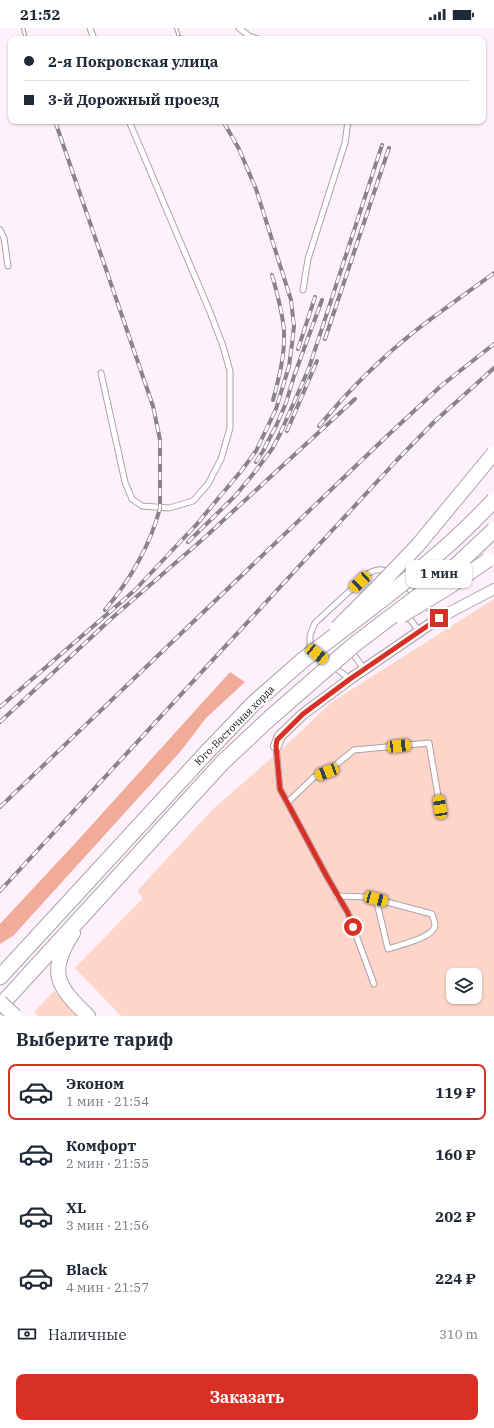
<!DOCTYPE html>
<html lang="ru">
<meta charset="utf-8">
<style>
:root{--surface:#fff;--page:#f6f6f7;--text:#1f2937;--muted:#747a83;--line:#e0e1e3;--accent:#d93025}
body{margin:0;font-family:"IBM Plex Serif",serif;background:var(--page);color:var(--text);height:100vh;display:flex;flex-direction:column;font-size:15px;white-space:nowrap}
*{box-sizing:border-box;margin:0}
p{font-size:13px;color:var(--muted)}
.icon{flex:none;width:22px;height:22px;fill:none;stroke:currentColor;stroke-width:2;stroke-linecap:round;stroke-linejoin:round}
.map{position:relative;height:988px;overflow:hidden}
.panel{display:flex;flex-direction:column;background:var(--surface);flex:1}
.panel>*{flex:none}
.guide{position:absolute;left:8px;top:8px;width:478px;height:88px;border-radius:8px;box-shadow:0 1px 3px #0004;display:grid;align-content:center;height:88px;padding:0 16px;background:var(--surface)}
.buttons{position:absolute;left:446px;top:940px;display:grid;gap:8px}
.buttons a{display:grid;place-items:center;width:36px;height:36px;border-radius:8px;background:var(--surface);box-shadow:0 1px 3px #0004;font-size:20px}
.end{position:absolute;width:18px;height:18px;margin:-9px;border:5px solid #d93025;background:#fff;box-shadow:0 0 0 2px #fff}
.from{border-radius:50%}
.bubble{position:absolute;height:28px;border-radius:8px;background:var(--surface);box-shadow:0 1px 3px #0004;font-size:13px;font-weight:800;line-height:28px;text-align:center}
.car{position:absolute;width:12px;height:24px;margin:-12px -6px;border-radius:5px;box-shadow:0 0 3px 1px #0007;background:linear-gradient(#f5c518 24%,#345 0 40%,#f5c518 0 76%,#345 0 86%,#f5c518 0)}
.guide b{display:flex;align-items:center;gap:14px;height:38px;font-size:15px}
.guide b+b{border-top:1px solid var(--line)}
.guide i{width:10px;height:10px;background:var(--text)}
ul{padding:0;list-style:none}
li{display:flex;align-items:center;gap:12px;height:56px;margin:0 8px 6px;padding:0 8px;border:2px solid transparent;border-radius:8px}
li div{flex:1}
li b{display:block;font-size:15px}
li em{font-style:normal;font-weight:800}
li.on{border-color:var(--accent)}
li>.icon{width:36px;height:36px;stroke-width:1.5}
h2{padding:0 16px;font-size:18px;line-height:48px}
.pay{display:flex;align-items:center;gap:10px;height:44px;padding:0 16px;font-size:15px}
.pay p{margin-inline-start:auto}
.action{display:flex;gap:8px;margin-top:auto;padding:8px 16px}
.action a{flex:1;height:46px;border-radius:8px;background:var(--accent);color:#fff;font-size:16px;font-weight:800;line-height:46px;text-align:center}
.status{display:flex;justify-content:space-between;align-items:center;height:28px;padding:0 20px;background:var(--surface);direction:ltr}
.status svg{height:11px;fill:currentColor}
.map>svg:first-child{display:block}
.green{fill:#ffd5ca;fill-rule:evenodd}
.forest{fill:#f1ab99}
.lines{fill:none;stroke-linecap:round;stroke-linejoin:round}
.service-casing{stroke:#ada1aa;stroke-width:7}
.minor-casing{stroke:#ada1aa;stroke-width:12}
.secondary-casing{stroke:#ada1aa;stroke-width:16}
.primary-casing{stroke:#ada1aa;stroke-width:17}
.service{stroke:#fff;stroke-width:5}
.minor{stroke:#fff;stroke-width:10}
.secondary{stroke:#fff;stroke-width:14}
.primary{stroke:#fff;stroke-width:15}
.rail-casing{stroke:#8c8289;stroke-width:4}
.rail{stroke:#fff;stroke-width:2.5;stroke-dasharray:8;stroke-linecap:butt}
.secondary-bridge-casing{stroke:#ada1aa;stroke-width:16;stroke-linecap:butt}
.primary-bridge-casing{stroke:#ada1aa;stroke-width:17;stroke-linecap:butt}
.secondary-bridge{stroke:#fff;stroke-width:14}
.primary-bridge{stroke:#fff;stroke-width:15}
.route{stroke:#d93025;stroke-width:5}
.labels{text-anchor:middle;stroke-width:4;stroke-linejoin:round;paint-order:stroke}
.street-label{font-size:10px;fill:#140f12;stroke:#fff}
</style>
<div class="status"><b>21:52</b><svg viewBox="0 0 49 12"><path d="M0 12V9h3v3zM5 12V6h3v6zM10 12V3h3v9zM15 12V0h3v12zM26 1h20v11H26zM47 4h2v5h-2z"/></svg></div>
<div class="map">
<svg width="494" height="988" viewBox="0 0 494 988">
<rect width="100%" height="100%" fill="#fff1fb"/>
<g class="green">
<path d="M494,571V988H121L75,940L143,870L137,863L214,780L283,720L332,674ZM453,947H475V969H453Z"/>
<polygon points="54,963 79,988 38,988 34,984"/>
</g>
<polygon class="forest" points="230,644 245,654 206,690 180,724 13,908 0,916 0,896 80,810"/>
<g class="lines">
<g class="service-casing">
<g id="service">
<polyline points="90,0 94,11"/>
<polyline points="239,0 249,8 258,11"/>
<polyline points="0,202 4,210 8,238"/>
<polyline points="303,262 308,231 345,115 348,93"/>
<polyline points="101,345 125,454 132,471 142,478 169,480 193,473 208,456 221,431 230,400 230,343 223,318 210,284 129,93"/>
<polyline points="424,575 439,590"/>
<polyline points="406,586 420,604"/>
<polyline points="351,623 364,641"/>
<path d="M350,651L317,626L310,616V607L315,595L369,545C372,544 375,542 378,542C393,540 406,558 415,567"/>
<polyline points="276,718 280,761 326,847 348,885 374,956"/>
<polyline points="287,775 314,749 327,744 354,722 429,715 440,779"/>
<path d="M337,868L368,869L432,886C433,889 435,895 435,898C433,910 399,917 388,921L376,871"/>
</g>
</g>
<g class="minor-casing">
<polyline id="minor" points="276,718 280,708 303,686 350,651 439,590 494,561"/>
</g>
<g class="secondary-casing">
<path id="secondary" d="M73,905C47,945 57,958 88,988"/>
</g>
<g class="primary-casing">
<g id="primary">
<polyline points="0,949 207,724 255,674 303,632"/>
<polyline points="0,978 223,734 270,690"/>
</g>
</g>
<use href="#service" class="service"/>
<use href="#minor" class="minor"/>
<use href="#secondary" class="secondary"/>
<use href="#primary" class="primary"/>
<g class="rail-casing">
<g id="rail">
<polyline points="23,0 26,11"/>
<polyline points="176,0 180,11"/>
<path d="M55,93L153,378L160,412V480C150,518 130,552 105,582"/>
<path d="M272,247C277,265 283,285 284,304C285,327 279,350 273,372"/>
<polyline points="325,311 389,120"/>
<polyline points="298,321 315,269"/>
<path d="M319,398C347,364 380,331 415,303C441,283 468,264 494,245"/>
<polyline points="287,403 317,333"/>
<polyline points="256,434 263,423 276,398 286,375 294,348 322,272"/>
<polyline points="188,514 235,468 254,445 272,421 280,406 309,340 382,117"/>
<polyline points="0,679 135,562 196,497 242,442 256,423 276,381 289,338 292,316 294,298 291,272 256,161 239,121 223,93"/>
<polyline points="0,694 112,590 203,511 355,371"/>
<polyline points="0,779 386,409 442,357 494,316"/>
<polyline points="0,863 397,432 435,393 494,340"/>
</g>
</g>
<use href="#rail" class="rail"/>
<g class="secondary-bridge-casing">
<g id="secondary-bridge">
<polyline points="401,588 449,559 488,532"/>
<polyline points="337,600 374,563 418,517 494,425"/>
<polyline points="0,974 15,988"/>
</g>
</g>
<g class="primary-bridge-casing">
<g id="primary-bridge">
<path d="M303,632C369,581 438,533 494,472"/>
<polyline points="270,690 355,616 446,547 494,502"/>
</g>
</g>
<use href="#secondary-bridge" class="secondary-bridge"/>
<use href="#primary-bridge" class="primary-bridge"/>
</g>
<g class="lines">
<polyline class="route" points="353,899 348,885 326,847 280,761 276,718 277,712 303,686 350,651 439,590"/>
</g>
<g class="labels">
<g class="street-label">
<text transform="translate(234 697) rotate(-45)" y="4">Юго-Восточная хорда</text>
</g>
</g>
</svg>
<div class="buttons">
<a><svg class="icon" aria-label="layers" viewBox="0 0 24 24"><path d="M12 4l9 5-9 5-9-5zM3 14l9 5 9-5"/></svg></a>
</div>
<i class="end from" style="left:353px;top:899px"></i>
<i class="end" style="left:439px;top:590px"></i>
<div class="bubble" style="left:406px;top:532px;width:66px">1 мин</div>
<i class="car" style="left:360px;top:554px;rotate:227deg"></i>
<i class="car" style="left:317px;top:626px;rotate:128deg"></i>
<i class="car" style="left:399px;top:718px;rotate:84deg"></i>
<i class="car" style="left:327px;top:744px;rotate:249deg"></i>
<i class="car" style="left:440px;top:779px;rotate:351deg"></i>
<i class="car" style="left:376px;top:871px;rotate:105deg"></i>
<div class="guide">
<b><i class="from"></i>2-я Покровская улица</b>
<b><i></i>3-й Дорожный проезд</b>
</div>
</div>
<section class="panel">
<h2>Выберите тариф</h2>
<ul>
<li class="on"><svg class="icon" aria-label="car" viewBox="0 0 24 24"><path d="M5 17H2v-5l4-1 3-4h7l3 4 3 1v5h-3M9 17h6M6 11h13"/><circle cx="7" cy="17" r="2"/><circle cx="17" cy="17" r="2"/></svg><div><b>Эконом</b><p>1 мин · 21:54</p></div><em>119 ₽</em></li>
<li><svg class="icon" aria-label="car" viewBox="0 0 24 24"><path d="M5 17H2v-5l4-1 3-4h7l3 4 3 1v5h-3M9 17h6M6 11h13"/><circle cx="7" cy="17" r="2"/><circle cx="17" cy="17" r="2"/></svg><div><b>Комфорт</b><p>2 мин · 21:55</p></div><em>160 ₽</em></li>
<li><svg class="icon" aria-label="car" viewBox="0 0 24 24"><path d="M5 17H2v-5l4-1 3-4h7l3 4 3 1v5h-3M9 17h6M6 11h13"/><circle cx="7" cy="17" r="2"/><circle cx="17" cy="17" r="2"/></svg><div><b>XL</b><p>3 мин · 21:56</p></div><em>202 ₽</em></li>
<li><svg class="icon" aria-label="car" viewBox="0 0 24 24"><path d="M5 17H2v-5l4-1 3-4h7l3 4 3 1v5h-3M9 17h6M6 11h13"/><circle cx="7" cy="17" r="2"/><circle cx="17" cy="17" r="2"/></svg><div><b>Black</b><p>4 мин · 21:57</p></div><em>224 ₽</em></li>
</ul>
<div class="pay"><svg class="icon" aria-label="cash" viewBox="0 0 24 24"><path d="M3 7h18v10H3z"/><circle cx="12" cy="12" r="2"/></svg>Наличные<p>310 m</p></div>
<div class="action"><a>Заказать</a></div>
</section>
